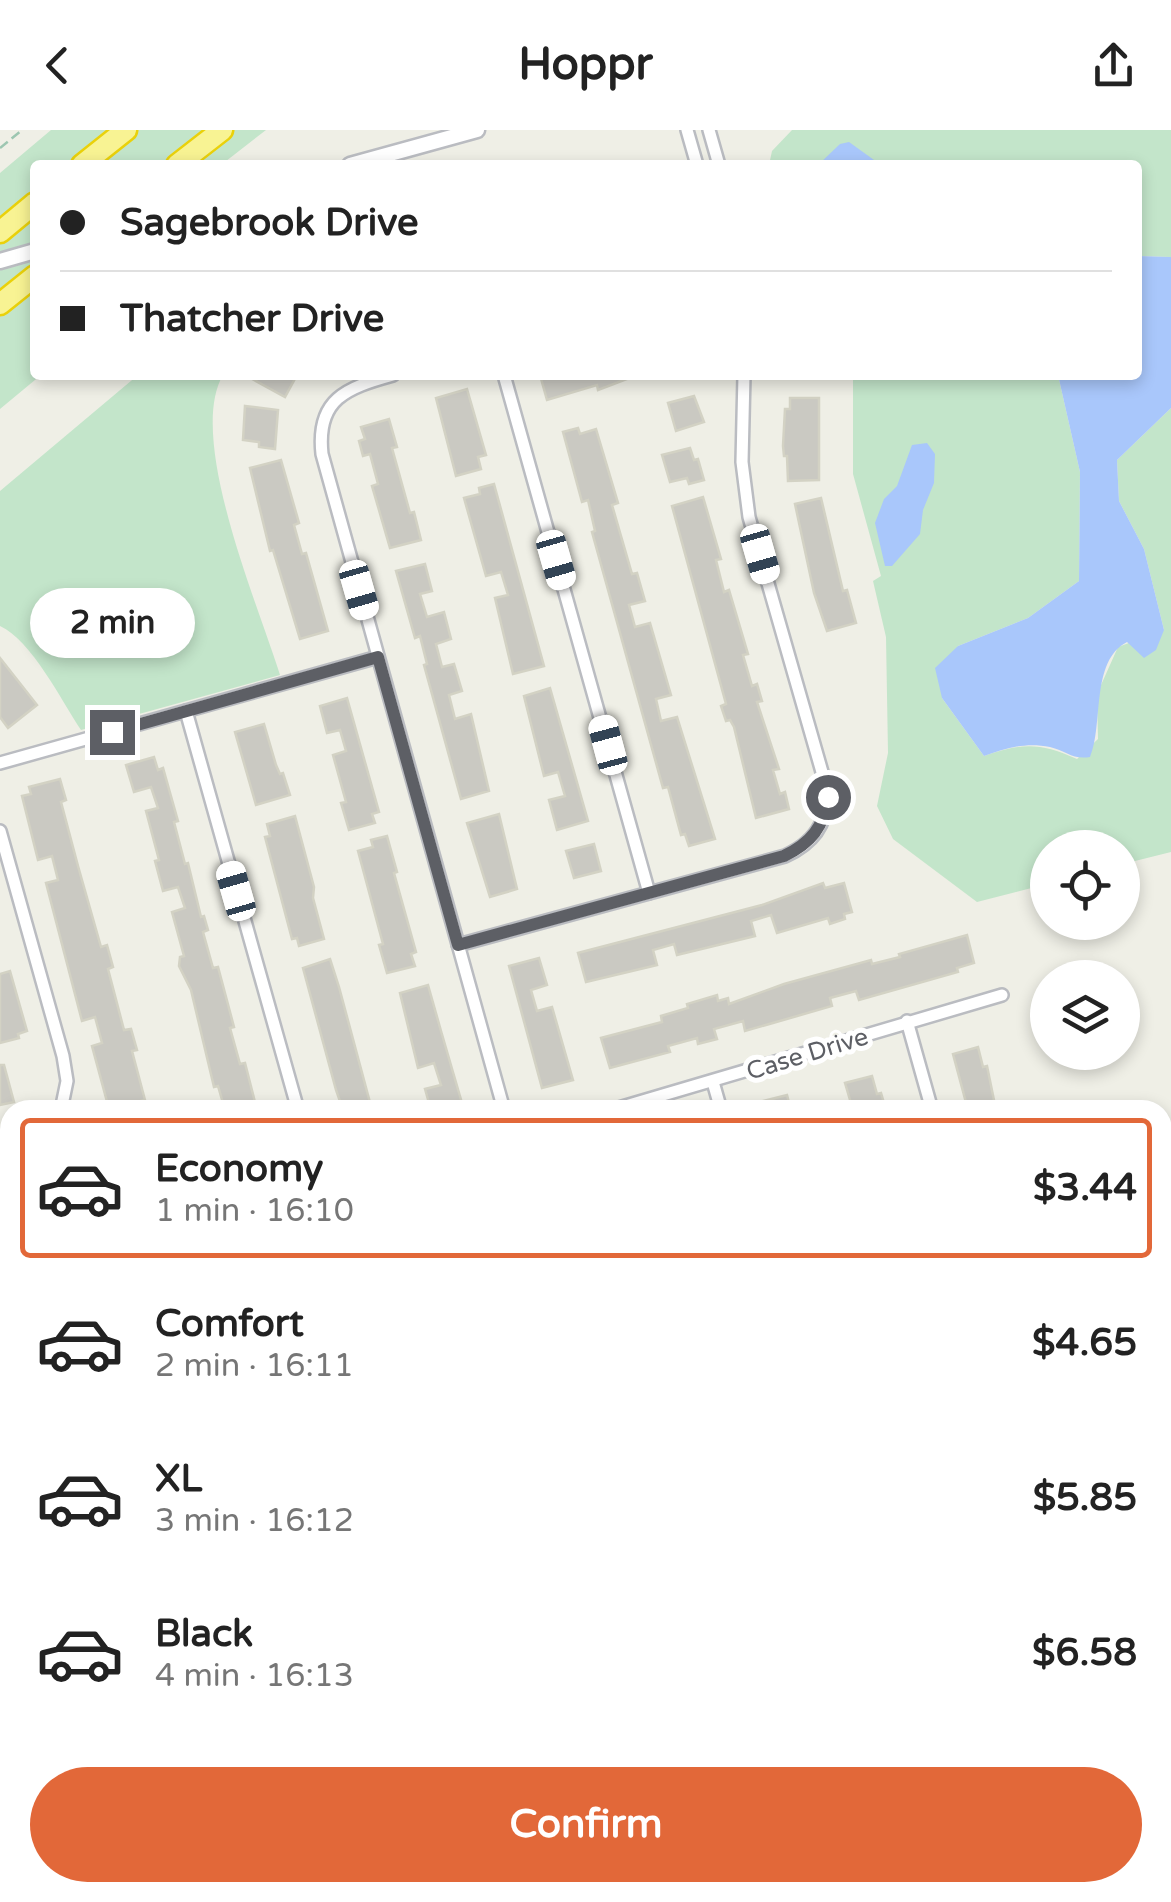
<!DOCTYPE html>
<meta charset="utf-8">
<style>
:root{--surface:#fff;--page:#f2f2f2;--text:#222;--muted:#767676;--line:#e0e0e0;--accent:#e26839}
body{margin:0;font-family:"Varela Round",sans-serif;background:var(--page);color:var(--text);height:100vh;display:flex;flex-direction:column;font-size:38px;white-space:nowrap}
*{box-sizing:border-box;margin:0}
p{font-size:32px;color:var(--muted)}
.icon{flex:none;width:55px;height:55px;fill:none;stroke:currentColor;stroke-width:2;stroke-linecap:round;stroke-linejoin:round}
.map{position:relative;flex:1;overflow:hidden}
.panel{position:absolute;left:0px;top:970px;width:1172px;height:802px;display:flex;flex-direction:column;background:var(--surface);border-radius:30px 30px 0 0;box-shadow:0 5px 15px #0003}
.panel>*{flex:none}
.guide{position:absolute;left:30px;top:30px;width:1112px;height:220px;border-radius:10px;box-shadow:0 5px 15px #0003;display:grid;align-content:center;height:220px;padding:0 30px;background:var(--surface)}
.fabs{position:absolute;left:1030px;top:700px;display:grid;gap:20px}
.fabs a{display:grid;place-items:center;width:110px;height:110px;border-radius:50%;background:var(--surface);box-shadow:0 5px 15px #0003;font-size:50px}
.end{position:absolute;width:45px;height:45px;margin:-22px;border:12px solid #5d5f65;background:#fff;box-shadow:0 0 0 5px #fff}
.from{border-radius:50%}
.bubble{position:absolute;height:70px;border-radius:35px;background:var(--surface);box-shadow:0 5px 15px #0003;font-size:32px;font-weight:800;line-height:70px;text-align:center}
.car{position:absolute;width:30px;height:60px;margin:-30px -15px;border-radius:12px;box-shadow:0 0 8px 2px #0007;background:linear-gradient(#fff 24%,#345 0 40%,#fff 0 76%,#345 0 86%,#fff 0)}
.guide b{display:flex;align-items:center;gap:35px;height:95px;font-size:38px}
.guide b+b{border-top:2px solid var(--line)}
.guide i{width:25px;height:25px;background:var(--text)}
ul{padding:18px 0 0;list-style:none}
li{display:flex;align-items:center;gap:30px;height:140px;margin:0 20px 15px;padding:0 10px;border:5px solid transparent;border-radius:10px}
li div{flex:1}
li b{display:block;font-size:38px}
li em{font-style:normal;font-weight:800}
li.selected{border-color:var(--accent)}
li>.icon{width:90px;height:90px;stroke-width:1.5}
.action{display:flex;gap:20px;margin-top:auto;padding:20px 30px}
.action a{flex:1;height:115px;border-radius:60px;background:var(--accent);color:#fff;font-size:40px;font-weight:800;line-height:115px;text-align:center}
header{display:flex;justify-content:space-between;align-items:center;height:130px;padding:0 30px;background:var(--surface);font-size:45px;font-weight:800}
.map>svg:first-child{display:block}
.green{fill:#c3e5ca}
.water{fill:#a9c7fb}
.building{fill:#cac9c2;stroke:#d3d2c4;stroke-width:2.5}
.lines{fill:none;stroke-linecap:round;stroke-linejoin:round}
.service-casing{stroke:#babcc1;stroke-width:11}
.minor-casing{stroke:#babcc1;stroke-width:16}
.tertiary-casing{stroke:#babcc1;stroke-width:19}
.motorway-casing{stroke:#ead10a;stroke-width:25}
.path{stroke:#9dc6b1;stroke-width:2.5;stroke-dasharray:10 5;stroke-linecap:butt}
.service{stroke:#fff;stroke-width:6}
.minor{stroke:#fff;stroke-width:11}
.tertiary{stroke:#fff;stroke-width:14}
.motorway{stroke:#f8f393;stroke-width:20}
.route{stroke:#5d5f65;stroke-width:12}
.labels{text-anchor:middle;stroke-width:10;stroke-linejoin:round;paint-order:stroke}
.street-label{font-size:25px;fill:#5d5f65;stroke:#fff}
</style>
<header><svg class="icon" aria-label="back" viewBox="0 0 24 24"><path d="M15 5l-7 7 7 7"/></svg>Hoppr<svg class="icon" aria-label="share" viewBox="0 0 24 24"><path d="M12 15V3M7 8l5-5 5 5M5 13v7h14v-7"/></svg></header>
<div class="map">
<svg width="1171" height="1772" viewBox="0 0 1171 1772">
<rect width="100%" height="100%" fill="#efefe6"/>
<g class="green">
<polygon points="51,0 266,0 221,35 35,35 35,245 41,245 0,279 0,43"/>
<polygon points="792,0 1171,0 1171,127 1138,126 1138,35 769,35 772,21"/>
<path d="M138,245H223C186,308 259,477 280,545L81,600C61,570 32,511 0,496V361Z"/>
<path d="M853,245H1058L1080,342L1079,451L1028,488L958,516L942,568L984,626C1022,613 1039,612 1077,629L1098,609L1097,564L1118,517L1164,500L1144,419L1119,371L1117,330L1171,278V722L1123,734L1122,718H1048L1047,754L977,772L893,709L877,676L888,623L886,507L873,451L881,446L853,344Z"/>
</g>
<g class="water">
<polygon points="849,12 881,35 818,35 840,14"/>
<path d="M1138,126L1171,127V278L1117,330L1119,371L1144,419L1164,500L1156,520L1144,528L1127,512C1090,531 1104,595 1090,627C1073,630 1066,621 1050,617C1026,612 1006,618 984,626L942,568L935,538L958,516L1028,488L1079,451L1080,342L1058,245H1138Z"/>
<polygon points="927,313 935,324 934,353 923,380 920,404 892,436 885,436 875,393 884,369 897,356 912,315"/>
</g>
<g class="building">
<polygon points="245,245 297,245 285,267"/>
<polygon points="540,245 635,245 635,246 598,260 597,255 547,270"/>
<polygon points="467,259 486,325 478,327 481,339 456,346 436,268"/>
<polygon points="694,266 704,292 676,301 668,273"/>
<polygon points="790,268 819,268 819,350 788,351 787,326 784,326 783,316 785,279 790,279"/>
<polygon points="245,276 278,280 275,319 259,317 259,312 243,310"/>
<polygon points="389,289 397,317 392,318 410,383 414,382 421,410 390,418 372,356 378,354 370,324 363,326 359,311 365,309 361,297"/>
<polygon points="578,298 580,304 596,299 618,373 612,375 632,444 637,443 645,471 629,475 635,497 650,493 671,565 656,569 661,591 677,587 715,709 689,716 685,704 681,705 668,657 663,658 592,402 595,401 588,370 582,372 563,302"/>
<polygon points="690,318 694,330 698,329 704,350 689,354 687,348 670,352 662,325"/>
<polygon points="281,330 299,393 294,395 302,424 306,423 328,501 300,509 273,420 270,421 250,338"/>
<polygon points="494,354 544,536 513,544 495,468 508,465 501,442 486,446 464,368 480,364 479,358"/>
<polygon points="703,367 721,429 716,430 724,462 729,460 748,524 743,525 752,556 757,554 762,571 757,572 779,639 773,640 780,664 785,662 789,679 756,688 734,597 730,590 726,591 721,576 726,574 672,376"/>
<polygon points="821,368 843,461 847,460 856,493 827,501 814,463 795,374"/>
<polygon points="425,434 432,461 420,464 427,487 444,482 451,509 436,514 442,537 454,534 462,561 449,565 455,589 471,584 489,661 461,669 424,535 427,534 420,506 415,508 396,441"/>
<polygon points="0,528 37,575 8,598 0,587"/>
<polygon points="550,558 588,691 557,700 549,670 565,666 558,642 544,646 524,566"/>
<polygon points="347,568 379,682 372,684 375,693 349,700 341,673 346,672 333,625 346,621 340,600 327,603 320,576"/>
<polygon points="264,594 276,635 280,644 283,643 290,665 256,675 235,602"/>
<polygon points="154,627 158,640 163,638 178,691 174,692 185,734 188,733 201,787 204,786 208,800 203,802 213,838 218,837 234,897 230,898 240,934 245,933 257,980 225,980 218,956 214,957 191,860 179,836 180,827 184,826 172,782 185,778 178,757 163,761 155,731 159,730 146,681 158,678 151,657 134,662 126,635"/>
<polygon points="60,649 66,670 61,672 78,736 101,817 107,815 113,837 108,839 124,900 131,899 137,920 132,921 145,970 109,979 92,916 102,913 95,887 82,891 46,753 58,750 52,726 38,730 22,666 31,664 29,657"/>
<polygon points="499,684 517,759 490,767 467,693"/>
<polygon points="295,686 314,757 313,768 324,809 299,816 297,808 292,809 265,707 270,706 267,694"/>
<polygon points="387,706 397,742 394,743 416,822 411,824 415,836 387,843 379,815 383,814 358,721 373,717 371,710"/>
<polygon points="594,714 601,741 574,748 566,721"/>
<polygon points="823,753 825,758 844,753 852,782 844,784 845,789 830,794 828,788 777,803 771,785 751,791 755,806 677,825 674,814 653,820 657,835 586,852 578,823 762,775"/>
<polygon points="967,805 974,833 957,838 958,842 859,870 856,861 830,868 832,876 745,901 743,891 714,899 717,909 698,914 697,908 668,916 670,922 610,938 601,908 662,892 661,886 688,878 687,874 717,865 718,871 728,868 729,874 784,854 871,830 872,834 900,827 899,824"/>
<polygon points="539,828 547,855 531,860 537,881 552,877 573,950 542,958 509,836"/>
<polygon points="330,829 339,857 372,980 343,980 336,960 303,838"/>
<polygon points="10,841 27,901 18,904 19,908 0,913 0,844"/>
<polygon points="428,855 441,901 464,980 431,980 425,959 441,955 434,933 418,938 400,863"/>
<polygon points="978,917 983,937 987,936 996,980 968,980 953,924"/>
<polygon points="0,935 4,935 14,972 0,975"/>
<polygon points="872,946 877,964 881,963 886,980 853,980 845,953"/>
<polygon points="787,965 791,980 744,980 744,976"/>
</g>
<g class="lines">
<g class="service-casing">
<polyline id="service" points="0,1476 10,1473"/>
</g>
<g class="minor-casing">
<g id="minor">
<polyline points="687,0 697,35"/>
<polyline points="709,0 719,35"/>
<path d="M393,245C346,258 316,269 322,324L504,980"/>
<polyline points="504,245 649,763"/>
<polyline points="186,581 298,980"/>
<polyline points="0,633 378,527"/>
<polyline points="0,701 63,926 67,951 61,980"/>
<path d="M458,815L785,726C818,711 832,686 824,649L749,387L742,332L744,245"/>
<polyline points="907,891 932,980"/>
<polyline points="713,952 721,980"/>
<polyline points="612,980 1002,865"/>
<polyline points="0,1019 10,1016"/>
<polyline points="0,1231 10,1229"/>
<polyline points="1162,1231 1171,1226"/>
<polyline points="1162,1265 1171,1258"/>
<polyline points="1162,1373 1171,1382"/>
<polyline points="1162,1515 1171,1513"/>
<polyline points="1162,1735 1171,1733"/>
<polyline points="661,1762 680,1772"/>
<polyline points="957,1762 959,1772"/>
<polyline points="239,1772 274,1762"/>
<polyline points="1020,1772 1052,1762"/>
</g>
</g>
<g class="tertiary-casing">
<g id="tertiary">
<polyline points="350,35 477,0"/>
<polyline points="0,131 35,121"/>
</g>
</g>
<g class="motorway-casing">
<g id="motorway">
<polyline points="82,35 126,0"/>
<polyline points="177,35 222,0"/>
<polyline points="0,102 35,73"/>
<polyline points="0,174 35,146"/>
</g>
</g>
<g class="path">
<polyline points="0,18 22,0"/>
<polyline points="0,1692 10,1690"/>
</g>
<use href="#service" class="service"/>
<use href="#minor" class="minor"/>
<use href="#tertiary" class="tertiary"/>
<use href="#motorway" class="motorway"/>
</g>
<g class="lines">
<path class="route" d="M112,602L378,527L458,815L784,726C811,713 824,697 828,667"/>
</g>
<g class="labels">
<g class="street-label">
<text transform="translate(807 923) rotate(-17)" y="9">Case Drive</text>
</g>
</g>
</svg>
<div class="fabs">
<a><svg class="icon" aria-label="locate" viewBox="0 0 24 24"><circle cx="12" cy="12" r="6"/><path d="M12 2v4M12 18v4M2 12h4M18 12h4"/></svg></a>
<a><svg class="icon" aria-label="layers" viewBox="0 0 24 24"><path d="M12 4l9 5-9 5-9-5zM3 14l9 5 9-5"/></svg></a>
</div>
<i class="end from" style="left:828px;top:667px"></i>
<i class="end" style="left:112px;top:602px"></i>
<div class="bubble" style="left:30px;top:458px;width:165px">2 min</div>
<i class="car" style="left:760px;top:424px;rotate:164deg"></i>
<i class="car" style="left:556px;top:430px;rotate:164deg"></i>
<i class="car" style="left:359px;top:460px;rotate:164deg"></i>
<i class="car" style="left:608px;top:615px;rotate:345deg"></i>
<i class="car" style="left:236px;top:761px;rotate:344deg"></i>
<div class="guide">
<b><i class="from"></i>Sagebrook Drive</b>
<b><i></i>Thatcher Drive</b>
</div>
<section class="panel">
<ul>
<li class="selected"><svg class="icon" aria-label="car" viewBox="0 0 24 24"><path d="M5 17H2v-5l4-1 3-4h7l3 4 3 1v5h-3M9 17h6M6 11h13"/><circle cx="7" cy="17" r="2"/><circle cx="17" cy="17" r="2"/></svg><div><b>Economy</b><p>1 min · 16:10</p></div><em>$3.44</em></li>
<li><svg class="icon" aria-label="car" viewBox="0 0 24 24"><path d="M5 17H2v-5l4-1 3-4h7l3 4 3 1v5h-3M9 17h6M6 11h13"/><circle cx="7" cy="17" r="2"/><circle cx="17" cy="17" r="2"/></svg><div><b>Comfort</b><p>2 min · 16:11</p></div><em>$4.65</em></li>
<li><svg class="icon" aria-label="car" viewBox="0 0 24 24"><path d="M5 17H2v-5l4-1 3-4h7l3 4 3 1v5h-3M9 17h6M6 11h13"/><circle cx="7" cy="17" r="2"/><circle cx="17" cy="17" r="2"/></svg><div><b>XL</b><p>3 min · 16:12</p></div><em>$5.85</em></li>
<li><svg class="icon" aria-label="car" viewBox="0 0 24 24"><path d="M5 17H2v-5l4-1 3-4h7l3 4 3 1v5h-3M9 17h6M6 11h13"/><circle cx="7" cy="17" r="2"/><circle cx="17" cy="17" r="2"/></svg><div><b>Black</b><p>4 min · 16:13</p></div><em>$6.58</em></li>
</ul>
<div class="action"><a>Confirm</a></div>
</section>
</div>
